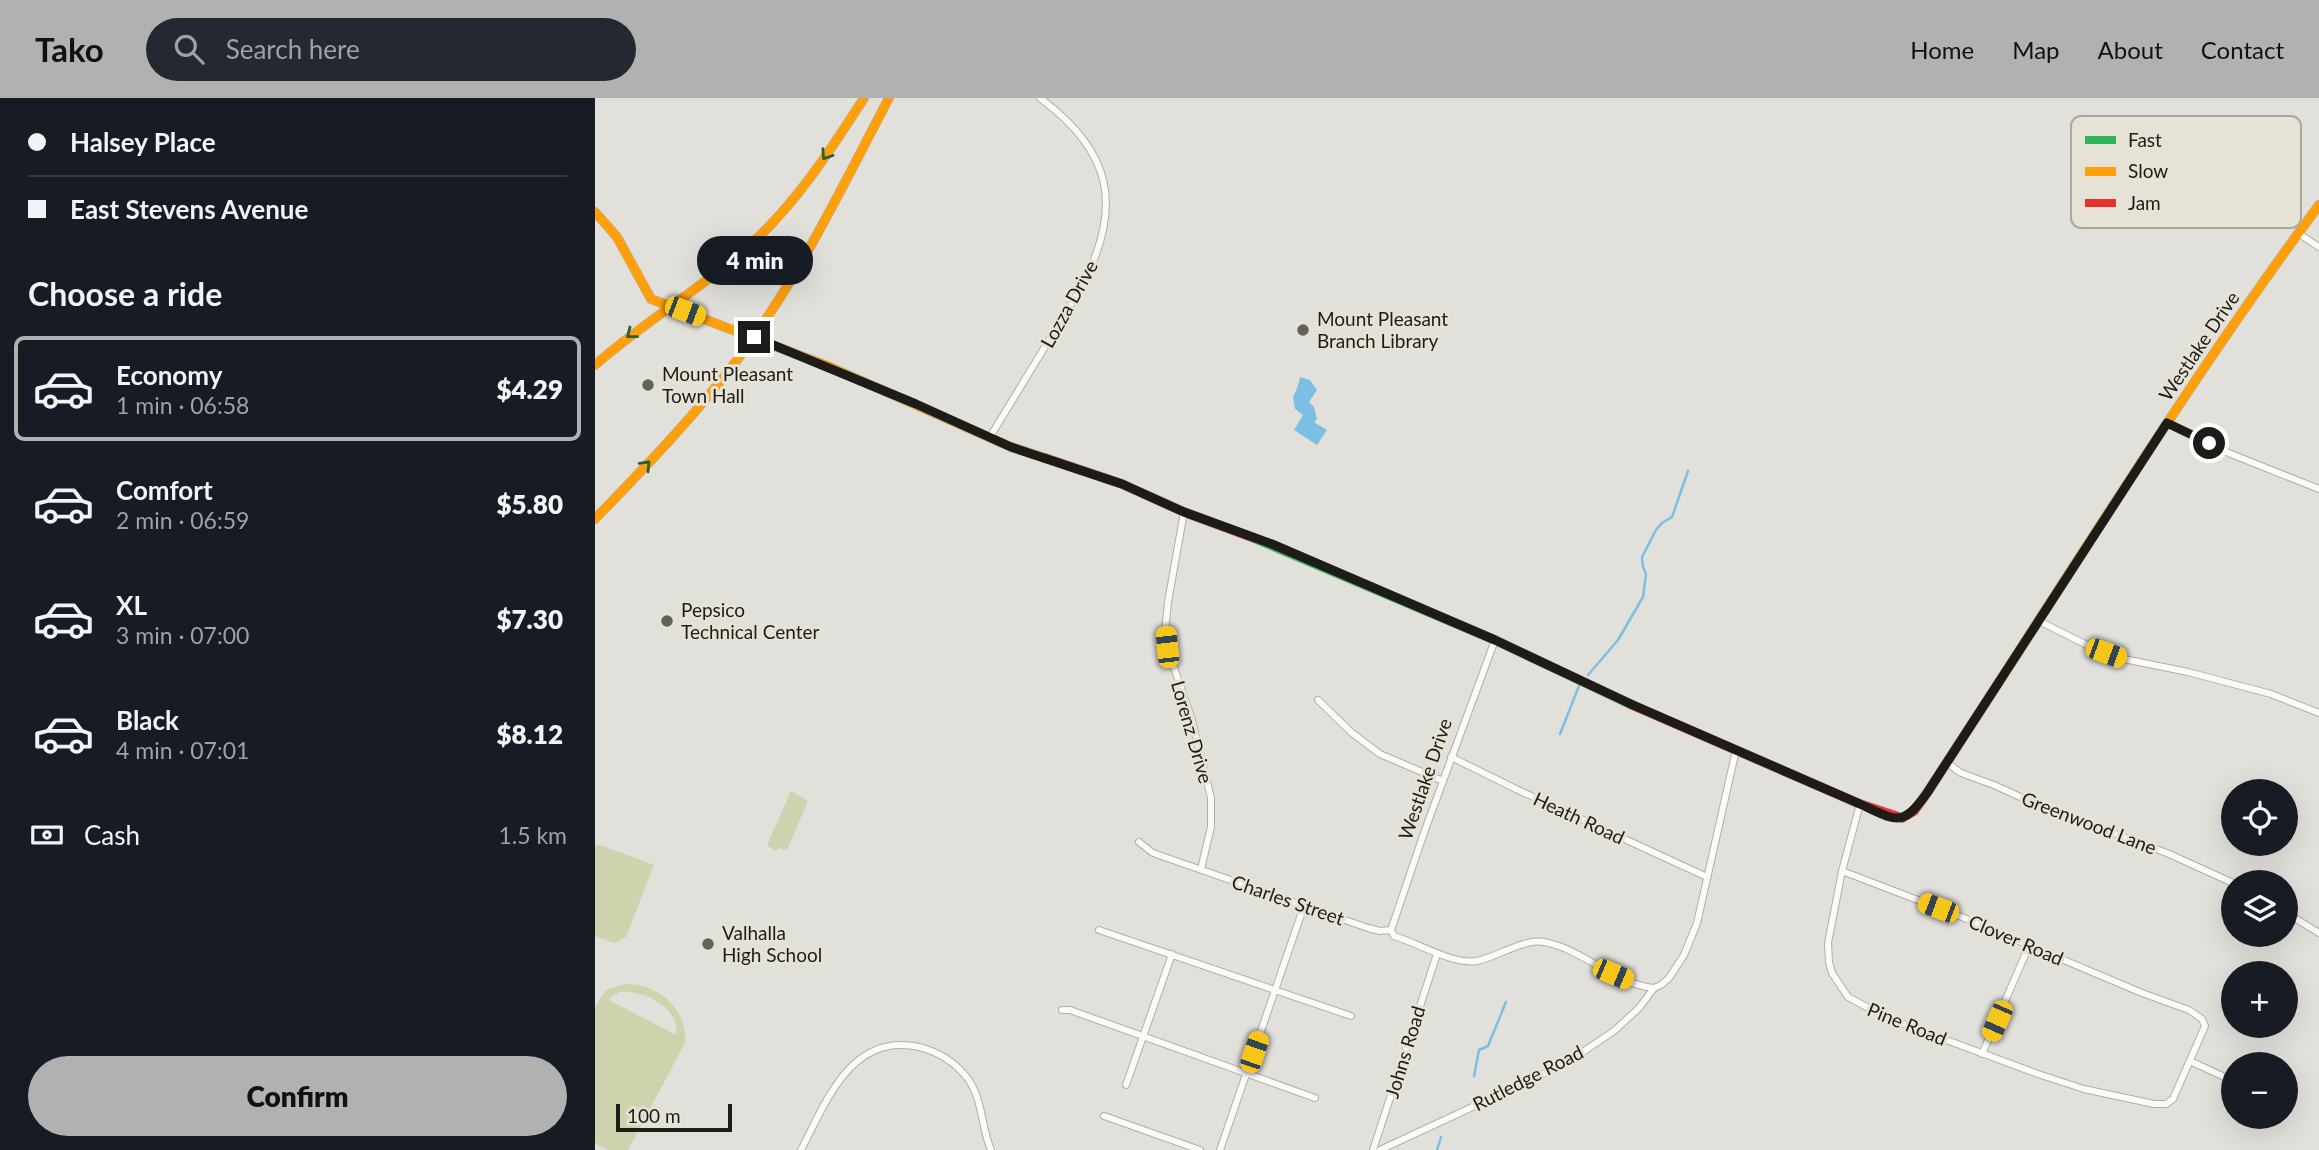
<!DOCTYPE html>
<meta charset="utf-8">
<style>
:root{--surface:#171b24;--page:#242831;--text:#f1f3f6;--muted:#9ea1a6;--line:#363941;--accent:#b1b1b1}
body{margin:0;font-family:Lato,sans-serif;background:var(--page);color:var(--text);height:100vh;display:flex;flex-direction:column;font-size:26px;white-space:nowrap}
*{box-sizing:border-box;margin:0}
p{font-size:23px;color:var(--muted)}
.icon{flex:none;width:38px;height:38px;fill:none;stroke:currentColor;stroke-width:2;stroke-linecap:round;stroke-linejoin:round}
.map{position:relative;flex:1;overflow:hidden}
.side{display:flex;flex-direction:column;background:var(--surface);width:595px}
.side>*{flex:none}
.hud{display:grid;align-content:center;height:154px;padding:0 28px;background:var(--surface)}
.fabs{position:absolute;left:1626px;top:681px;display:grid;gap:14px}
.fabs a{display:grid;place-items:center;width:77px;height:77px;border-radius:50%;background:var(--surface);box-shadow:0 7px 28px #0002;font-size:35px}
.scale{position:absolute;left:21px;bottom:18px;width:116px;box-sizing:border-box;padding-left:7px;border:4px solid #1d1c18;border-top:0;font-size:19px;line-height:24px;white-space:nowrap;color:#1d1c18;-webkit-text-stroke:5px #e6e2d6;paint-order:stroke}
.end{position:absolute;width:32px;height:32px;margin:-16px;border:9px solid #1d1c18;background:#fff;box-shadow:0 0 0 4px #fff}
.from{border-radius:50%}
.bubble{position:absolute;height:49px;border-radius:24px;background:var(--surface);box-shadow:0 7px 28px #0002;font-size:23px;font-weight:800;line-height:49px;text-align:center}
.car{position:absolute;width:21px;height:42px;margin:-21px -10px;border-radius:9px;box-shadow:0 0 5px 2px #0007;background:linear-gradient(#f5c518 24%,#345 0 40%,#f5c518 0 76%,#345 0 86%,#f5c518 0)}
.hud b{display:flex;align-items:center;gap:24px;height:66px;font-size:26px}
.hud b+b{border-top:2px solid var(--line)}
.hud i{width:18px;height:18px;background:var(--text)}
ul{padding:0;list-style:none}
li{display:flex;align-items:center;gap:21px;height:105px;margin:0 14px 10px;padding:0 14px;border:4px solid transparent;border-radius:10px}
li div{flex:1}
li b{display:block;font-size:26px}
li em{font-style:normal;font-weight:800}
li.current{border-color:var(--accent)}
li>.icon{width:63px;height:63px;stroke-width:1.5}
h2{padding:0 28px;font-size:32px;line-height:84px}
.pay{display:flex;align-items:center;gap:18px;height:77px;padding:0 28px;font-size:26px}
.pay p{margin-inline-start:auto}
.action{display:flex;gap:14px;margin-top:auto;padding:14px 28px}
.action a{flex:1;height:80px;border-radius:42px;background:var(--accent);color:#111;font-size:28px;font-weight:800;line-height:80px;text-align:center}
header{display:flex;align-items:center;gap:42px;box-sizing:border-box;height:98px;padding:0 35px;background:var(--accent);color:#111}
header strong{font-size:33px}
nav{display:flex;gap:38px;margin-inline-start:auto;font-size:24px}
.search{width:490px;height:63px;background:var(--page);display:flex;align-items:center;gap:18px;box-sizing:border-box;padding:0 24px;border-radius:38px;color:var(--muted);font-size:26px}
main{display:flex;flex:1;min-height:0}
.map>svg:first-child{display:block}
.green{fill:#ced3ad;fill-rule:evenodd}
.water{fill:#7bc0e3}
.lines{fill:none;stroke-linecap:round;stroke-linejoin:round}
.stream{stroke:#7bc0e3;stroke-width:2.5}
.street-casing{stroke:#b0aeaa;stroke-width:8}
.fast-casing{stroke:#b0aeaa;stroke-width:10}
.slow-casing{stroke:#b0aeaa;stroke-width:10}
.jam-casing{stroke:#b0aeaa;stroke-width:10}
.street{stroke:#fbfaf9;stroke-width:6}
.fast{stroke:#30b455;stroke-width:9}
.slow{stroke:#ff9f0a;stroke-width:9}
.jam{stroke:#e5322d;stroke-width:9}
.oneway{stroke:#266033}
.route{stroke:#1d1c18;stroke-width:9}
.poi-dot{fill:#62615c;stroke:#e6e2d6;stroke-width:2.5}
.labels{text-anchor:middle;stroke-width:6;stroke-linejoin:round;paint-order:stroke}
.street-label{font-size:19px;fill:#1d1c18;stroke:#e6e2d6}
.poi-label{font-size:19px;fill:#1d1c18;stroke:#e6e2d6;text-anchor:start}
.key{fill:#e6e2d6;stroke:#aaa79d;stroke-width:2}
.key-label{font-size:19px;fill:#1d1c18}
</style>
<header>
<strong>Tako</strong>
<div class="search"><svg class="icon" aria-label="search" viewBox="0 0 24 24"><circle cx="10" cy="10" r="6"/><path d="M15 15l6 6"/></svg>Search here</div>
<nav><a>Home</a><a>Map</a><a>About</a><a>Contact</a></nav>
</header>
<main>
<section class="side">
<div class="hud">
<b><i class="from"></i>Halsey Place</b>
<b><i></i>East Stevens Avenue</b>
</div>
<h2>Choose a ride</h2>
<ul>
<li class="current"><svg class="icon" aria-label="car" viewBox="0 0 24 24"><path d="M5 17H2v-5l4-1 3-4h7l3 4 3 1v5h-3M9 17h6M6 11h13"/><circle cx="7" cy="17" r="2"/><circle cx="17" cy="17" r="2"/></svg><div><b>Economy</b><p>1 min · 06:58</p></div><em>$4.29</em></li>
<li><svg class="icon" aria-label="car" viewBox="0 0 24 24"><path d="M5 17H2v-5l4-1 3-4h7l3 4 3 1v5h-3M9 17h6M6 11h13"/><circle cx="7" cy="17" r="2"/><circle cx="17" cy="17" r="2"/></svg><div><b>Comfort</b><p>2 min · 06:59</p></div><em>$5.80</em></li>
<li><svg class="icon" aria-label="car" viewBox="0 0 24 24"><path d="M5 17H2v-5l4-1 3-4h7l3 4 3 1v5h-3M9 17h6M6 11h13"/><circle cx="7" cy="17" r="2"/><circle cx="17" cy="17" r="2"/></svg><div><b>XL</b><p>3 min · 07:00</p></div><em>$7.30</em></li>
<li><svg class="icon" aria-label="car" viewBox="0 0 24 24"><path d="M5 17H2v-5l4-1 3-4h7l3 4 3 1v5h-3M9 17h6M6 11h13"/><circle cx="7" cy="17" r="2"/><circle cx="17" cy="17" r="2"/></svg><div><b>Black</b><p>4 min · 07:01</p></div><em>$8.12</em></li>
</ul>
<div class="pay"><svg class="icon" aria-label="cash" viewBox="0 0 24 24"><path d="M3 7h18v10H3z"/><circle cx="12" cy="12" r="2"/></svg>Cash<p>1.5 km</p></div>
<div class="action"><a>Confirm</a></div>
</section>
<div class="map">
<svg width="1724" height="1052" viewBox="0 0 1724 1052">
<rect width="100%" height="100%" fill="#e2e0da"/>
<g class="green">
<polygon points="196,693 213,703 192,752 184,750 181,753 172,747"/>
<polygon points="5,747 59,767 31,839 19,845 0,838 0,748"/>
<path d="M29,886C63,885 93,911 90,945L33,1052H13L0,1045V909L11,892ZM25,894C49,892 85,909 81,937L14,902L18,897Z"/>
</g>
<path class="water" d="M705,279L715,282L722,292L714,304L719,309L722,321L719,324L732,332L722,347L699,332L708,317L700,311L698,299C701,293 704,286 705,279Z"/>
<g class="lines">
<g class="stream">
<polyline points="993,577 1023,542 1048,499 1051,476 1048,469 1047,459 1061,432 1067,425 1077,419 1093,373"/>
<polyline points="965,636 984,588"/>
<polyline points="879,978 884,952 893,948 911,904"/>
<polyline points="842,1052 846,1039"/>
</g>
<g class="street-casing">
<g id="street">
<polyline points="1703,135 1724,149"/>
<polyline points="1572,325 1636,356 1724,391"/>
<path d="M395,339L487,188C528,109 518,54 445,0"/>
<polyline points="589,414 573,504 570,534 572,549 597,622 616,700 616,729 606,771"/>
<polyline points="1444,523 1494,548 1529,561 1593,574 1676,596 1724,615"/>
<polyline points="723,602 757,635 785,656 848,683"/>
<polyline points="856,659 921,691 1112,779"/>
<polyline points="1351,664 1366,675 1399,687 1445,708 1572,755 1638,785"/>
<path d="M544,744L558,755L773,830L785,833L796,832L799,838C823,845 858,867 882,863C902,859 930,840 949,844C988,851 1019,886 1059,890"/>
<polyline points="1247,773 1367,819 1547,895 1594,912 1607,921 1610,928 1578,1001 1571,1006 1559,1006 1489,991 1443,976 1292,920 1253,899 1237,875 1234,864 1233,845 1247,773 1265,706"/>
<polyline points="1690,814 1724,835"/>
<polyline points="504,832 756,918"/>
<polyline points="796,832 830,732 900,542"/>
<polyline points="467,912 475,912 720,1000"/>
<polyline points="1387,956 1434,848"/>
<polyline points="1595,963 1638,983"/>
<polyline points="531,987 577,856"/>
<polyline points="509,1018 605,1052"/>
<path d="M206,1052C231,1004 256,934 324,949C344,954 361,965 373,981C388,1002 386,1029 396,1052"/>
<polyline points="625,1052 709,808"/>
<polyline points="778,1052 842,856"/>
<polyline points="785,1052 970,966 1019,933 1044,910 1059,890 1066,887 1074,880 1089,857 1102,825 1141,652"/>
</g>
</g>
<g class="fast-casing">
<polyline id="fast" points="659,440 900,542 1035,606"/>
</g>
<g class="slow-casing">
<g id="slow">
<polyline points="0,114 22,139 56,201 235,269 416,349 450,360"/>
<path d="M0,267C50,223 108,190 157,145C203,103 236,51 269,0"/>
<path d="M0,421C49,370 99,319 142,262C203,182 247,89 294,0"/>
<path d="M1404,584C1508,423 1610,261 1724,107"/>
</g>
</g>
<g class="jam-casing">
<g id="jam">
<polyline points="450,360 527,386 589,414 659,440"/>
<polyline points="1035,606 1265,706 1307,720 1319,713 1332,695 1404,584"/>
</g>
</g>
<use href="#street" class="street"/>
<use href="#fast" class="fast"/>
<use href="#slow" class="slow"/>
<use href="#jam" class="jam"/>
</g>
<defs><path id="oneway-chevron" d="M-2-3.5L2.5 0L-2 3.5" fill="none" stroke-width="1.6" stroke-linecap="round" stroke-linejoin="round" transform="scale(1.75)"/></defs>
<g class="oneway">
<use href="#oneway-chevron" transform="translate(231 57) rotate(124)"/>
<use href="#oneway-chevron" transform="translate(36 236) rotate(142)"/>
<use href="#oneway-chevron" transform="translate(51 367) rotate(-46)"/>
</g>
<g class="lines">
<path class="route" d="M159,239L321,306L416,349L527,386L589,414L677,446L900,542L1038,607L1265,706C1302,723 1307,730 1332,695L1572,325L1614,345"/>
</g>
<g class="poi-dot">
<circle cx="708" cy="232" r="7"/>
<circle cx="53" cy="287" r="7"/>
<circle cx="72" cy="523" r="7"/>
<circle cx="113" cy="846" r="7"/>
</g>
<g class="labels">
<g class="street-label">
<text transform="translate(474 206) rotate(-61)" y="7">Lozza Drive</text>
<text transform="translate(1604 248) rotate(-56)" y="7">Westlake Drive</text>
<text transform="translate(597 634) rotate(74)" y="7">Lorenz Drive</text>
<text transform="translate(830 681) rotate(-71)" y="7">Westlake Drive</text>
<text transform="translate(984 720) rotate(25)" y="7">Heath Road</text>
<text transform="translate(1494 725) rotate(21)" y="7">Greenwood Lane</text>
<text transform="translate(693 802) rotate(19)" y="7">Charles Street</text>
<text transform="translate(1421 842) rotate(23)" y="7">Clover Road</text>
<text transform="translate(1312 926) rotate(22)" y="7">Pine Road</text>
<text transform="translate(810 954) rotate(-73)" y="7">Johns Road</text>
<text transform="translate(933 980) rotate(-27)" y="7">Rutledge Road</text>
</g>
<g class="poi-label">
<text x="722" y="228">Mount Pleasant<tspan x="722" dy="22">Branch Library</tspan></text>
<text x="67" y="283">Mount Pleasant<tspan x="67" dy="22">Town Hall</tspan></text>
<text x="86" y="519">Pepsico<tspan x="86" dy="22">Technical Center</tspan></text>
<text x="127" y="842">Valhalla<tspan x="127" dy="22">High School</tspan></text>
</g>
</g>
<rect x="1476" y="18" width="230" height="112" rx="10" class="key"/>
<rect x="1490" y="38" width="31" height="8" fill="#30b455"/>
<rect x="1490" y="69" width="31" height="9" fill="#ff9f0a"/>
<rect x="1490" y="101" width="31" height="8" fill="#e5322d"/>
<g class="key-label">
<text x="1533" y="49">Fast</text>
<text x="1533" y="80">Slow</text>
<text x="1533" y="112">Jam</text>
</g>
</svg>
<div class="fabs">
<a><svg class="icon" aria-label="locate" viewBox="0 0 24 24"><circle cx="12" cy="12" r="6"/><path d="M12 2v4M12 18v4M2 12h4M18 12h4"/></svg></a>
<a><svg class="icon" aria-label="layers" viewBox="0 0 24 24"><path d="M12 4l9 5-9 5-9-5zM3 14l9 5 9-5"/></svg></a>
<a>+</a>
<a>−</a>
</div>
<div class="scale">100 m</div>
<i class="end from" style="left:1614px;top:345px"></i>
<i class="end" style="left:159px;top:239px"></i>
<div class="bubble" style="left:102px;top:138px;width:116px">4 min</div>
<i class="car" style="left:90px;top:213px;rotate:111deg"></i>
<i class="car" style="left:572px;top:549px;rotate:354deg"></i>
<i class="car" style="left:1511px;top:555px;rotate:110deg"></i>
<i class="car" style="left:1343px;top:810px;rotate:291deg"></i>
<i class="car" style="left:1018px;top:876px;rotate:113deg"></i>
<i class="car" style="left:1402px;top:923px;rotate:204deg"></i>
<i class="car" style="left:659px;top:954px;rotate:19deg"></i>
</div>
</main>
